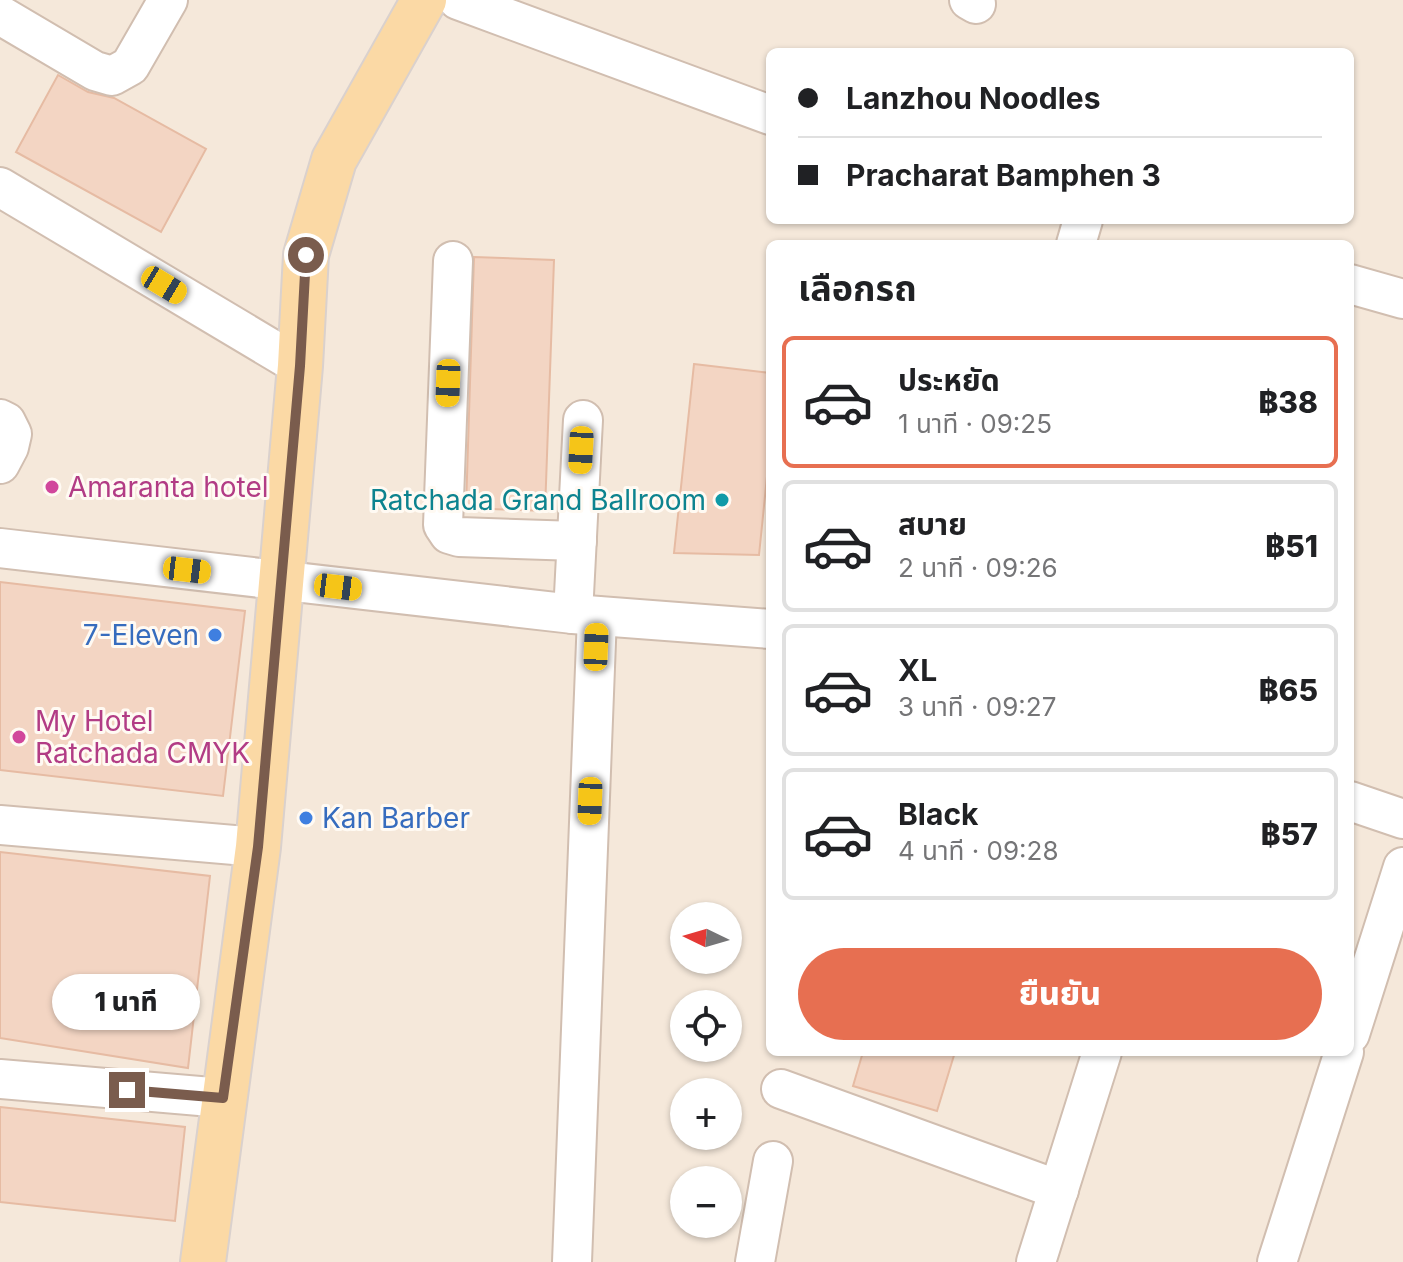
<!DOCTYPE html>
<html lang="th">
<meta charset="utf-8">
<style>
:root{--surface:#fff;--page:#f2f2f2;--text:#202124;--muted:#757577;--line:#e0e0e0;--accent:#e76f51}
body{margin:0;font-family:Inter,"Noto Sans Thai",sans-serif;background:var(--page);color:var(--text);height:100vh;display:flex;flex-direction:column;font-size:30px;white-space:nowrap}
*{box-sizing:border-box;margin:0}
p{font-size:26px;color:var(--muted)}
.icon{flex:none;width:44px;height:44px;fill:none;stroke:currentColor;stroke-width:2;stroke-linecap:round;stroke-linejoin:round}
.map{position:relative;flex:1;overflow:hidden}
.sheet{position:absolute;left:766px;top:240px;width:588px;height:816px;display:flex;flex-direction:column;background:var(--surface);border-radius:12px;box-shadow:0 2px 6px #0004}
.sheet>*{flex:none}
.banner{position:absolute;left:766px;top:48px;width:588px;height:176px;border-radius:12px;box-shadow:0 2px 6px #0004;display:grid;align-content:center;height:176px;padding:0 32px;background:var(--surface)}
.needle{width:52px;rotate:275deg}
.buttons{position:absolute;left:670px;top:902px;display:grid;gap:16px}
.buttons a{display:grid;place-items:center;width:72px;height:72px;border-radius:50%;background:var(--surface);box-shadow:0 2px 6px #0004;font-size:40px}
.end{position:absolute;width:36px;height:36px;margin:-18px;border:10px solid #7a5c4d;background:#fff;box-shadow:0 0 0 4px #fff}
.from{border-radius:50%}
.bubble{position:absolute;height:56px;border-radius:28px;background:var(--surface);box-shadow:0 2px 6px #0004;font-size:26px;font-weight:800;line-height:56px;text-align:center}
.car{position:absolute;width:24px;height:48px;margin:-24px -12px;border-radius:10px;box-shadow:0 0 6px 2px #0007;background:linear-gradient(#f5c518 24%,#345 0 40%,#f5c518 0 76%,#345 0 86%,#f5c518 0)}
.banner b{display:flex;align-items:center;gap:28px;height:76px;font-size:30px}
.banner b+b{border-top:2px solid var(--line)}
.banner i{width:20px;height:20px;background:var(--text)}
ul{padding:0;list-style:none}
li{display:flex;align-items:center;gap:24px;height:132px;margin:0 16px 12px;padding:0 16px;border:4px solid var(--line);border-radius:12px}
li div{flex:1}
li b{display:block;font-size:30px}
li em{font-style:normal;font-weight:800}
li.current{border-color:var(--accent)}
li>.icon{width:72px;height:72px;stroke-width:1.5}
h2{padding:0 32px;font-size:36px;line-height:96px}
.cta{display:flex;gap:16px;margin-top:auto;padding:16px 32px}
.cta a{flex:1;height:92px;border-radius:48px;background:var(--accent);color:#fff;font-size:32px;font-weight:800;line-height:92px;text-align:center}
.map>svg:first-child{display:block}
.residential{fill:#f5e8da;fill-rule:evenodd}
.building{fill:#f3d5c3;stroke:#e6bba3;stroke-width:2}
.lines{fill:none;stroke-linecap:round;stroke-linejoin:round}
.minor-casing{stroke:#d1beb0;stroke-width:42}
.major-casing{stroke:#dad1cd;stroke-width:48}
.minor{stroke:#fff;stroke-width:38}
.major{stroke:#fbd9a5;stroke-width:44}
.route{stroke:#7a5c4d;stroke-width:10}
.hotel-dot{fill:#d1479c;stroke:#fffaf3;stroke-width:3}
.culture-dot{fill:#0f9aa8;stroke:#fffaf3;stroke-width:3}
.shop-dot{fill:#3f7fe0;stroke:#fffaf3;stroke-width:3}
.labels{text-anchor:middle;stroke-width:6;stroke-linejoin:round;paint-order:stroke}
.hotel-label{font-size:28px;fill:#b23c85;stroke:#fffaf3;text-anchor:start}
.culture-label{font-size:28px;fill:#0d838f;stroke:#fffaf3;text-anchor:end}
.shop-label{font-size:28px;fill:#366cbe;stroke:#fffaf3;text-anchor:end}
</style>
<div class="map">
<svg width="1403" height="1262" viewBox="0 0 1403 1262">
<rect width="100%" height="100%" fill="#fdf6ec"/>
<path class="residential" d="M0,0H1403V1262H0ZM770,52H1350V220H770ZM770,244H1350V1052H770ZM684,916H728V960H684ZM684,1004H728V1048H684ZM684,1092H728V1136H684ZM684,1180H728V1224H684Z"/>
<g class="building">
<polygon points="58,75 88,92 114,98 206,149 161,232 16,152"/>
<polygon points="474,257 554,260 545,511 466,508"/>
<polygon points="694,364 770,373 770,447 759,555 674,553"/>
<polygon points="0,582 245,611 223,796 0,770"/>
<polygon points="0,852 210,876 188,1068 0,1038"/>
<polygon points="863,1052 955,1052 937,1111 853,1086"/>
<polygon points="0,1107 185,1127 175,1221 0,1202"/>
</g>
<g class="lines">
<g class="minor-casing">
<g id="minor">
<polyline points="458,0 770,115"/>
<polyline points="969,0 976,4"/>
<polyline points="0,15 95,71 112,76 130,66 168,0"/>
<polyline points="0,187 300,366"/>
<polyline points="1076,244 1083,220"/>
<polyline points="453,261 443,525 449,534 459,537 577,541"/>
<polyline points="1350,284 1403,299"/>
<polyline points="0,419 6,422 12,434 9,447 0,464"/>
<polyline points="0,548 573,614 770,629"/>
<polyline points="573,614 583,420"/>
<polyline points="1350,801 1403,819"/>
<polyline points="0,825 258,847"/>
<polyline points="1350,1034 1403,867"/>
<polyline points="0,1079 223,1098"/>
<polyline points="781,1089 1059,1190"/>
<polyline points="572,1262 597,616"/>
<polyline points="755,1262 773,1161"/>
<polyline points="1036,1262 1102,1052"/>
<polyline points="1277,1262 1344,1052"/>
</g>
</g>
<g class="major-casing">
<polyline id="major" points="203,1262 258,847 300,366 306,255 334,160 424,0"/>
</g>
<use href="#minor" class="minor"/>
<use href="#major" class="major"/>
</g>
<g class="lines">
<polyline class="route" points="127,1090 223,1098 258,847 300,366 306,255"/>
</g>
<g class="hotel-dot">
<circle cx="52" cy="487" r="8"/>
<circle cx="19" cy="737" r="8"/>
</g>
<circle class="culture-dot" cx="722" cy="500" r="8"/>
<g class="shop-dot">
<circle cx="215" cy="635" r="8"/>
<circle cx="306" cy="818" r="8"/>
</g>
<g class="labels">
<g class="hotel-label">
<text x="68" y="497">Amaranta hotel</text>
<text x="35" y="731">My Hotel<tspan x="35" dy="32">Ratchada CMYK</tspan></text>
</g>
<g class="culture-label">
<text x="706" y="510">Ratchada Grand Ballroom</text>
</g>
<g class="shop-label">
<text x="199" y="645">7-Eleven</text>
<text x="322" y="828" text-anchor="start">Kan Barber</text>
</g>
</g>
</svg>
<div class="buttons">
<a><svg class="needle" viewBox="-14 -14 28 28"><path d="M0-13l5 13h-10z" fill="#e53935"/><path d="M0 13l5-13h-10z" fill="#757577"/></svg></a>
<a><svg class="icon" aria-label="locate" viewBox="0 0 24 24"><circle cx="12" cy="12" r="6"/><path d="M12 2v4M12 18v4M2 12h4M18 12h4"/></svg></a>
<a>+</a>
<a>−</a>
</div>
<i class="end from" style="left:306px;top:255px"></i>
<i class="end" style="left:127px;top:1090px"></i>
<div class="bubble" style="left:52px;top:974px;width:148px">1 นาที</div>
<i class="car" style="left:164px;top:285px;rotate:121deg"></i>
<i class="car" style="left:448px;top:383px;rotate:182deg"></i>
<i class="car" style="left:581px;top:450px;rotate:183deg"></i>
<i class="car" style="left:187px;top:570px;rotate:97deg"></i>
<i class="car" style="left:338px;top:587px;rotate:97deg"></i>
<i class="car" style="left:596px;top:647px;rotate:2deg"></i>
<i class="car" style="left:590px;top:801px;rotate:182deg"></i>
<div class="banner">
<b><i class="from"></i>Lanzhou Noodles</b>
<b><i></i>Pracharat Bamphen 3</b>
</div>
<section class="sheet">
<h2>เลือกรถ</h2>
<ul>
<li class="current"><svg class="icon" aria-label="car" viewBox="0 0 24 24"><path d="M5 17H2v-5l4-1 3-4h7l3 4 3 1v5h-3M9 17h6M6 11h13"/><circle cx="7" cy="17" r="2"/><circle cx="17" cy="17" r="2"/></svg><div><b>ประหยัด</b><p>1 นาที · 09:25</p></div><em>฿38</em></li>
<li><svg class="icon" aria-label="car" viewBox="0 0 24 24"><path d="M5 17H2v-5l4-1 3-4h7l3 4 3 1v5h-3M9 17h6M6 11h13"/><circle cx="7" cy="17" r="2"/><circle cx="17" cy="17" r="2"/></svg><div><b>สบาย</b><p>2 นาที · 09:26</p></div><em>฿51</em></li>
<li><svg class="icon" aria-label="car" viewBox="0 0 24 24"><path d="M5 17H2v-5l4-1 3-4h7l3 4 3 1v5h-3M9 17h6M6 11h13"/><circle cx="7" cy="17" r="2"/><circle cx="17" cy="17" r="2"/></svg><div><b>XL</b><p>3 นาที · 09:27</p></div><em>฿65</em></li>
<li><svg class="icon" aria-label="car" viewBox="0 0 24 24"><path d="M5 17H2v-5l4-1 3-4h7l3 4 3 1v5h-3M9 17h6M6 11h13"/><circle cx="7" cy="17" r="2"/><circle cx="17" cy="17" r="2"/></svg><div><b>Black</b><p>4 นาที · 09:28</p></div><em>฿57</em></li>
</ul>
<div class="cta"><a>ยืนยัน</a></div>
</section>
</div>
